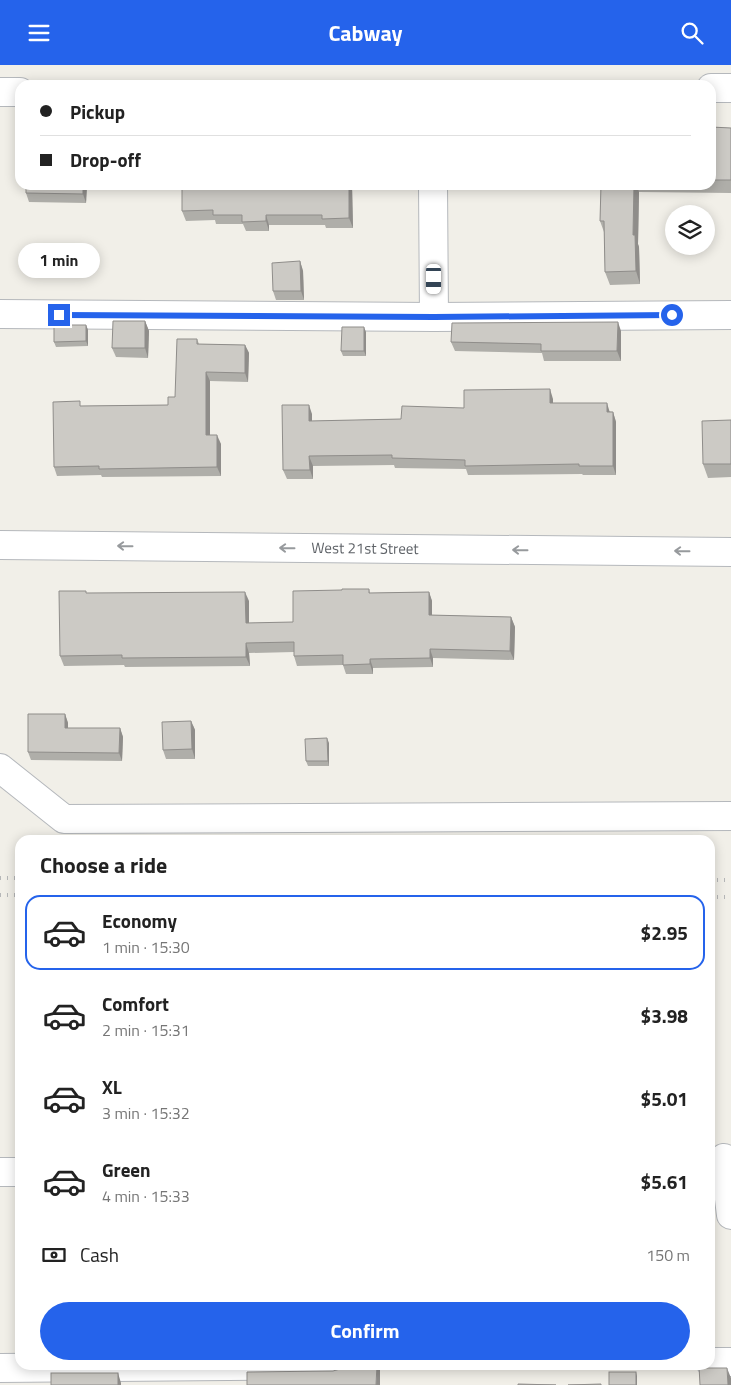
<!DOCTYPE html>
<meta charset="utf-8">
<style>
:root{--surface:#fff;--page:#f2f2f2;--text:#222;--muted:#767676;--line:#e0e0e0;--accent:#2563eb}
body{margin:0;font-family:"Titillium Web",sans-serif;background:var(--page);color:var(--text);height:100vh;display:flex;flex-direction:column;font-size:19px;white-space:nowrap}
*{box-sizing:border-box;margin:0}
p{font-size:16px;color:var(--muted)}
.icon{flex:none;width:28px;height:28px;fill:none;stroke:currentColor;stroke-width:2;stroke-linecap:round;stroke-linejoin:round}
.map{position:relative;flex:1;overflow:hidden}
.panel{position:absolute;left:15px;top:770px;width:700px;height:535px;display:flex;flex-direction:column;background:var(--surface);border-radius:15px;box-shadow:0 2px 12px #0003}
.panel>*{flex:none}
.hud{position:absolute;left:15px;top:15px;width:701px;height:110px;border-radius:15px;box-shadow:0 2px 12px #0003;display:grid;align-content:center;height:110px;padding:0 25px;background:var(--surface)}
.controls{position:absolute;left:665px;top:140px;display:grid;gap:10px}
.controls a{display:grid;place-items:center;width:50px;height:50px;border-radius:50%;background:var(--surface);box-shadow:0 2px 12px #0003;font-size:25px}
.end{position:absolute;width:22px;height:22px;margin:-11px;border:6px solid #2563eb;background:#fff;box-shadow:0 0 0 2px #fff}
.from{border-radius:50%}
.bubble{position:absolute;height:35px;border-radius:18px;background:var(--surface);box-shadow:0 2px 12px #0003;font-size:16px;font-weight:700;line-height:35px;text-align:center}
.car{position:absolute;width:15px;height:30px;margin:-15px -8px;border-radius:6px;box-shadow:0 0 4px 1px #0007;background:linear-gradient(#fff 24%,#345 0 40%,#fff 0 76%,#345 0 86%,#fff 0)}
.hud b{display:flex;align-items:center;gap:18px;height:48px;font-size:19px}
.hud b+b{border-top:1px solid var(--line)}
.hud i{width:12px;height:12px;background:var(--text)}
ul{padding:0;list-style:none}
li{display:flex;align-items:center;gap:15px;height:75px;margin:0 10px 8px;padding:0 15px;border:2px solid transparent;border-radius:15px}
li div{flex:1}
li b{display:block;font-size:19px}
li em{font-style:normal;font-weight:700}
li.active{border-color:var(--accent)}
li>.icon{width:45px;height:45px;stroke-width:1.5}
h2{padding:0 25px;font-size:22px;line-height:60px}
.pay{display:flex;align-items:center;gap:12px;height:55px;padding:0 25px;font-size:19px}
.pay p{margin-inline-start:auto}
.action{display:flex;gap:10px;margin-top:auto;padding:10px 25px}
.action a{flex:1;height:58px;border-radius:30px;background:var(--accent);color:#fff;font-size:20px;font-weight:700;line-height:58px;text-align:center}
header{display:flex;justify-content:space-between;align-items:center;height:65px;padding:0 25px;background:var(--accent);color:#fff;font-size:22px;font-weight:700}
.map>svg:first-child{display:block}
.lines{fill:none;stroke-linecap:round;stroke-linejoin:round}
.minor-casing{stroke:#b5b8bc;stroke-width:30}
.minor{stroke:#fff;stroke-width:28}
.rail{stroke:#b6b7b8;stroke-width:4;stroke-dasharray:1 6;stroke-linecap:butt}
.wall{fill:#afaea9}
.shaded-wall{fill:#8f8d8a}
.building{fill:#cccac5;stroke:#8f8d8a}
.oneway{stroke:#979a9d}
.route{stroke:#2563eb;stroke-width:6}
.labels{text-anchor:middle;stroke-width:4;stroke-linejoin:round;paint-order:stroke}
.street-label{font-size:15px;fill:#5f6368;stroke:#fff}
</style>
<header><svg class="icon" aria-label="menu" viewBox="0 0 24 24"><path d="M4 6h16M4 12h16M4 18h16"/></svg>Cabway<svg class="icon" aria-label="search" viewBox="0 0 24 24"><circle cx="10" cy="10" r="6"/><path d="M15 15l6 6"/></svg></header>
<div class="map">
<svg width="731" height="1320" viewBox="0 0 731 1320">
<rect width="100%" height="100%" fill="#f1efe8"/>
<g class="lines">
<g class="minor-casing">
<g id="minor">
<polyline points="711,23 731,23"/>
<polyline points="0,27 20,27"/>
<polyline points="433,120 434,252"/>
<polyline points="0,249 434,252 731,250"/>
<path id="s1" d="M0,480L731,487"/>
<polyline points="0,703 64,754 731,751"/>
<polyline points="724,1093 731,1150"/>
<polyline points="0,1107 20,1107"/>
<polyline points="710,1297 731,1297"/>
<polyline points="0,1303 336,1300"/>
</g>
</g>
<use href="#minor" class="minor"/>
<g class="rail">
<polyline points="0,813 20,813"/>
<polyline points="710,815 731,815"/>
<polyline points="0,830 20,830"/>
<polyline points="710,832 731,832"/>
</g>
</g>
<g class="wall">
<polygon points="711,62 731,63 731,128 639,127 638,179 639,182 640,219 610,220 605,207 604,167 600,156 601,120 711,120"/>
<polygon points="87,120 86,138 29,137 26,128"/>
<polygon points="182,120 352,120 353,163 326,163 325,160 269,160 269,166 246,166 243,159 216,159 215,155 186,156 182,146"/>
<polygon points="300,196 303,206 304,235 276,235 273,226"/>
<polygon points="145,256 149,266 148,293 116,292 112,283"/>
<polygon points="86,260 88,265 88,281 56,282 54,277"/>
<polygon points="621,266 621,296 544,296 542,288 455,286 451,277"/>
<polygon points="366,267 366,291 343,291 341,286"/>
<polygon points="197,274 199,279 245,280 249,288 248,317 210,316 210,370 221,379 221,411 102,412 101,410 57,411 54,402 82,341 168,340 175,332"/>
<polygon points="553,334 553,338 613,347 616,357 616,410 583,410 582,409 468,410 466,404 395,403 394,400 313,401 313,414 287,414 283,405 312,349 312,356 401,354 464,343"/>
<polygon points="731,355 731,412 708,413 703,399"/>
<polygon points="369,524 370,528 429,527 432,536 432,550 511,552 515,562 514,595 433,593 433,602 373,603 373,609 346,609 343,600 297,601 294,591 294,587 249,588 250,601 125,602 124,600 64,601 60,591 87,528 249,536 249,558 293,557 342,525"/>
<polygon points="65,649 68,658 68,663 120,663 123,672 122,696 31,695 28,687"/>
<polygon points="191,656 195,665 195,694 166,694 163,685"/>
<polygon points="329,678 329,701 308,701 306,696"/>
</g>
<g class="shaded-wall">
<polygon points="83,120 87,120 86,138 83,129"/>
<polygon points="349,120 352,120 353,163 349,153"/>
<polygon points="634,120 637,120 639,127 638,179 639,182 640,219 636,206 633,170"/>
<polygon points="266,150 269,160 269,166 266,156"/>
<polygon points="300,196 303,206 304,235 301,226"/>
<polygon points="145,256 149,266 148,293 145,283"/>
<polygon points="618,257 621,266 621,296 617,286"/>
<polygon points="86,260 88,265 88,281 86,276"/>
<polygon points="364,262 366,267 366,291 364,286"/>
<polygon points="245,280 249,288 248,317 245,308"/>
<polygon points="206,307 210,316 210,379 206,370"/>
<polygon points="550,324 553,334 553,348 550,338"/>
<polygon points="607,338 610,348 607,347"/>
<polygon points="309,340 312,349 312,365 309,356"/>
<polygon points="613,347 616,357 616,410 613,401"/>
<polygon points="217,370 221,379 221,411 217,402"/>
<polygon points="309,391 313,401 313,414 310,405"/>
<polygon points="245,527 249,536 249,567 246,558"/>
<polygon points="429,527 432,536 432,559 429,550"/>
<polygon points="511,552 515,562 514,595 510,586"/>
<polygon points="246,578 249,588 250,601 246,592"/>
<polygon points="430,584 433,593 433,602 430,593"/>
<polygon points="370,594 373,603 373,609 370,599"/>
<polygon points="65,649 68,658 68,672 65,663"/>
<polygon points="191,656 195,665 195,694 192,684"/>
<polygon points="120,663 123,672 122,696 119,688"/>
<polygon points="327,673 329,678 329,701 328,696"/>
<polygon points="377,1300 380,1300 380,1320 376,1320"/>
<polygon points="727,1303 731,1313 731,1320 728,1320"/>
<polygon points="636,1307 637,1311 637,1320 636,1320"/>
<polygon points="118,1308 121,1318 121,1320 118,1320"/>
</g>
<g class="building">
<polygon points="711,62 731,63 731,115 711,115"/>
<polygon points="26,120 83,120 83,129 26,128"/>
<polygon points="182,120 349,120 349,153 322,154 322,150 266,150 266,156 242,157 242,150 213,150 213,145 182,146"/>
<polygon points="601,120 634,120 633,170 635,170 636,206 605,207 604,156 600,156"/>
<polygon points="300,196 301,226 273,226 272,198"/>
<polygon points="113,256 145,256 145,283 112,283"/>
<polygon points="618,257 617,286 541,286 541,279 451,277 452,258"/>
<polygon points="54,260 86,260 86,276 54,277"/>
<polygon points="342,262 364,262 364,286 341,286"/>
<polygon points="177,274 197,274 197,279 245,280 245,308 206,307 206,370 217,370 217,402 99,404 99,401 54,402 53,337 80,336 80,341 168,340 168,332 175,332"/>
<polygon points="550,324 550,338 607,338 607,347 613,347 613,401 579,401 579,399 465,401 465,395 392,393 392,390 309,391 310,405 283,405 282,340 309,340 309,356 401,354 402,341 464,343 464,325"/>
<polygon points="731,355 731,399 703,399 702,356"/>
<polygon points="342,524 369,524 369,528 429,527 429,550 511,552 510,586 430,584 430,593 370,594 370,599 343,600 343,590 294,591 294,577 246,578 246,592 122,593 122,590 60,591 59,526 86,526 86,528 245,527 246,558 293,557 293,526 342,525"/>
<polygon points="28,649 65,649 65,663 120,663 119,688 28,687"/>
<polygon points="191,656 192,684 163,685 162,657"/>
<polygon points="327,673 328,696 306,696 305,674"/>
<polygon points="344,1300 377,1300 376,1320 247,1320 247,1307 333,1306 340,1304"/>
<polygon points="699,1301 707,1303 727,1303 728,1320 700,1320"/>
<rect x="609" y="1307" width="27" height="13"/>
<rect x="51" y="1308" width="67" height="12"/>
<polygon points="518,1319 556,1320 518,1320"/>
<polygon points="601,1319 601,1320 568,1320"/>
</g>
<defs><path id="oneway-shaft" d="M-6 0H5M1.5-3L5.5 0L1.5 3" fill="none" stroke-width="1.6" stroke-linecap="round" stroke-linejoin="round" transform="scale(1.25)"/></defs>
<g class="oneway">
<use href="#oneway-shaft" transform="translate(125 481) rotate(-179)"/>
<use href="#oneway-shaft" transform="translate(287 483) rotate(-179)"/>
<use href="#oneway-shaft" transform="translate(520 485) rotate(-179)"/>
<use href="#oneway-shaft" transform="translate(682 486) rotate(-179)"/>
</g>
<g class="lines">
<polyline class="route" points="59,250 434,252 672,250"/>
</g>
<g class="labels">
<g class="street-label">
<text dy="5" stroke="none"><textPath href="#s1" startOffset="365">West 21st Street</textPath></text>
</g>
</g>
</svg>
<div class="controls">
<a><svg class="icon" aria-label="layers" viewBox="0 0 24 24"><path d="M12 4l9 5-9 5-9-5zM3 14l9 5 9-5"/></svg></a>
</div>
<i class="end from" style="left:672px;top:250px"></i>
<i class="end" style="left:59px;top:250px"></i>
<div class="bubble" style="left:18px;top:178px;width:82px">1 min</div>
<i class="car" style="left:434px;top:214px;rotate:180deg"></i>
<div class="hud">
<b><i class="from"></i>Pickup</b>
<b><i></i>Drop-off</b>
</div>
<section class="panel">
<h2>Choose a ride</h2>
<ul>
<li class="active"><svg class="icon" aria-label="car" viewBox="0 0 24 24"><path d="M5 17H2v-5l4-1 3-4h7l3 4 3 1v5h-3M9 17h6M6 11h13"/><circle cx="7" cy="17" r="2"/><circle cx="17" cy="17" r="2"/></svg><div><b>Economy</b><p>1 min · 15:30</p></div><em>$2.95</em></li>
<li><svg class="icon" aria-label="car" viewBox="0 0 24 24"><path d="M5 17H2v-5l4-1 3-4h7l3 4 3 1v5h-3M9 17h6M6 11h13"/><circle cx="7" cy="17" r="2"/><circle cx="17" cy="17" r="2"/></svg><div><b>Comfort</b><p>2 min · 15:31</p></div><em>$3.98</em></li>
<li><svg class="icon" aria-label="car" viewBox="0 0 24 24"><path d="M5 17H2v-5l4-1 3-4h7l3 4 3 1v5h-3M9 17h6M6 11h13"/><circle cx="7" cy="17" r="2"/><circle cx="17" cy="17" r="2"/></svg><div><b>XL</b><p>3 min · 15:32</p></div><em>$5.01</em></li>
<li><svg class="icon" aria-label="car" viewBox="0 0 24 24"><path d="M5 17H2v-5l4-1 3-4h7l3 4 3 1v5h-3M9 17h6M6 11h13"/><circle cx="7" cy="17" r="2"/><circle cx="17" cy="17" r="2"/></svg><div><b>Green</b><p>4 min · 15:33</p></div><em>$5.61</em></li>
</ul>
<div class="pay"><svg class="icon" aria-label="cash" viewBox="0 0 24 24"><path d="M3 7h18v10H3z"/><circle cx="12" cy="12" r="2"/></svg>Cash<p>150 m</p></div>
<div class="action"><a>Confirm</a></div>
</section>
</div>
